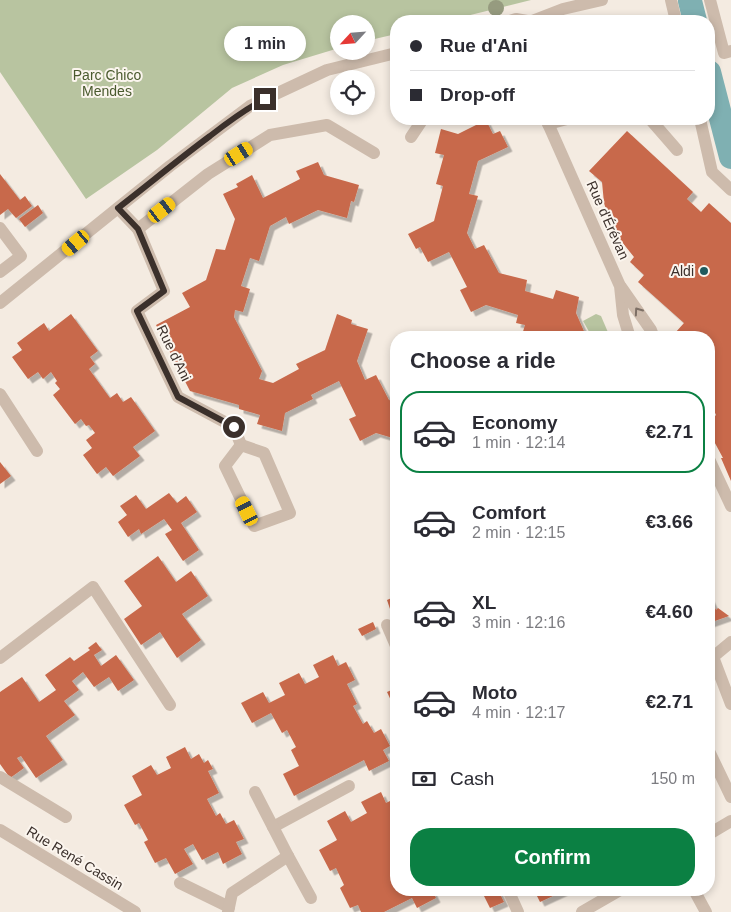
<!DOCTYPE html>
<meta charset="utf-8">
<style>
:root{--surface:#fff;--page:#f7f7f7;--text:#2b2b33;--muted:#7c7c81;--line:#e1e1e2;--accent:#0b8043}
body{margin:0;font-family:Helvetica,sans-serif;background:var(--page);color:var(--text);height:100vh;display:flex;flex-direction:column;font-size:19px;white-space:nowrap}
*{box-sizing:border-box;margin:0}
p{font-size:16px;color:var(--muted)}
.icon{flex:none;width:28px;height:28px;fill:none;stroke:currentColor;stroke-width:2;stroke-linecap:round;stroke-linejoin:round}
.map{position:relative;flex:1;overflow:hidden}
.drawer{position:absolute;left:390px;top:331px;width:325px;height:565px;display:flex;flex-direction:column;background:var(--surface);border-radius:20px;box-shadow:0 2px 8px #0003}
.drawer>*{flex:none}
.hud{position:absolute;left:390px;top:15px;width:325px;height:110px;border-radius:20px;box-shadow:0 2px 8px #0003;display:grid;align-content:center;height:110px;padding:0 20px;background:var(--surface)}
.needle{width:32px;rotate:244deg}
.controls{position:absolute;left:330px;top:15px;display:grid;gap:10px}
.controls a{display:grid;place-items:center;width:45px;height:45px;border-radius:50%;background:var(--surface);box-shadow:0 2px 8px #0003;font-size:25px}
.end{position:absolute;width:22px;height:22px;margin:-11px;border:6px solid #3b302b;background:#fff;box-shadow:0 0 0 2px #fff}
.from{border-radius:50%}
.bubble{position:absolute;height:35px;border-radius:18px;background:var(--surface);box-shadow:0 2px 8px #0003;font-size:16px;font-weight:800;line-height:35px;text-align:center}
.car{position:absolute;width:15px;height:30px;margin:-15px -8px;border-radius:6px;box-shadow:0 0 4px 1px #0007;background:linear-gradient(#f5c518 24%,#345 0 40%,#f5c518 0 76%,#345 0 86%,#f5c518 0)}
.hud b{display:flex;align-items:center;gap:18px;height:48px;font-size:19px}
.hud b+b{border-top:1px solid var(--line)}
.hud i{width:12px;height:12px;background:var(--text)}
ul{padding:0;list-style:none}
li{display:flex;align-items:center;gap:15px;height:82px;margin:0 10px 8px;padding:0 10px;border:2px solid transparent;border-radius:20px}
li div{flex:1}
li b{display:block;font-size:19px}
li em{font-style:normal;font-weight:800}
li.active{border-color:var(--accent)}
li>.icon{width:45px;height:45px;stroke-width:1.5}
h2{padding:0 20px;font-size:22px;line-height:60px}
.pay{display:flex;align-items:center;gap:12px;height:55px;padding:0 20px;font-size:19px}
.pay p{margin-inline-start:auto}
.primary-button{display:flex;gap:10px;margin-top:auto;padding:10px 20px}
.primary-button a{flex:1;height:58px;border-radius:20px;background:var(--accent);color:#fff;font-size:20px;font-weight:800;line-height:58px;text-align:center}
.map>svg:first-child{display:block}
.green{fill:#b8c4a0}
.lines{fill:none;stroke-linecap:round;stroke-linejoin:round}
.canal{stroke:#7fb0b2;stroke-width:24}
.building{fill:#c8694b;filter:url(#shadow)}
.minor{stroke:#cdbbac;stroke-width:12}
.tree{fill:#969b7f}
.oneway{stroke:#7d6f65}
.route{stroke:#3b302b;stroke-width:6}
.poi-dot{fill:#1f5a5e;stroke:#fbf5ee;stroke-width:2}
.labels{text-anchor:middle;stroke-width:4;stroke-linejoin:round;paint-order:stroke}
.park-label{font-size:14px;fill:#4a5a2e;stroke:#fbf5ee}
.street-label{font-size:14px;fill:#3b302b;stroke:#fbf5ee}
.poi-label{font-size:14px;fill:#3b302b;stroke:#fbf5ee;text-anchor:end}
</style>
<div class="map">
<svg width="731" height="912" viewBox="0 0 731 912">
<defs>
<filter id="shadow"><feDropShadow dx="4.5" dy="4.5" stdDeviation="0" flood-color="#0004"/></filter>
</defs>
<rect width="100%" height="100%" fill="#f4ebe1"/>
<g class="green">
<polygon points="0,0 531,0 446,21 396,21 396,34 366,41 366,24 339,24 339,48 283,65 232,88 157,150 86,199 0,72"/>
<polygon points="596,314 601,316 610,337 592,337 583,321"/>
</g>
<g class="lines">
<g class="canal">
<polyline points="690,1 695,21"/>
<polyline points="709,72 731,157"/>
</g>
</g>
<g class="building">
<polygon points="486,120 493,134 500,131 508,147 478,161 469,194 478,196 467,233 475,249 484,245 499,273 527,280 525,291 553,299 556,290 579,297 576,313 587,338 521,338 525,325 516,323 518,315 486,305 471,312 460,290 467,287 449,252 428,262 420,247 416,249 408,234 434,221 443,186 436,184 444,155 435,153 441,129 458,134"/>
<polygon points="627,131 693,192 687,199 701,212 709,203 731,223 731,481 721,458 723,458 709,432 709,422 716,415 710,402 709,403 709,338 680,338 675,333 684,323 638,282 644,275 630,262 634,257 622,242 610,222 604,203 602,182 589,171"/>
<polygon points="318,162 324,175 359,185 354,202 351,201 347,218 318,210 289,224 286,217 270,226 259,261 250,258 241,286 250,289 243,312 235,310 234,317 262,371 259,379 273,383 299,369 296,364 325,350 337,314 352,320 351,324 368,329 357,361 365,380 376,375 389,400 396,402 396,439 376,433 360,441 349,419 356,416 339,381 311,395 313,399 285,413 282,431 257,424 260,415 239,409 239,405 190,391 156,325 190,307 182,293 206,280 216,249 225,250 235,219 223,194 238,187 236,184 252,175 263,198 300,179 296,171"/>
<polygon points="0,174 20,200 25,196 32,206 16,218 8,209 0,215"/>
<polygon points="38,205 43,213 25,227 19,219"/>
<polygon points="71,314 98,351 90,357 95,364 89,369 110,398 117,393 123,402 131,397 155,431 133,447 140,456 113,476 106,467 97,474 83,455 92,448 86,440 95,433 89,425 86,426 81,419 75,424 53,395 60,389 55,383 57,381 51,372 43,379 38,372 28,379 12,357 22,350 17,343 37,328 44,323 49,331"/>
<polygon points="0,462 11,476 0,484"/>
<polygon points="169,493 177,503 186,496 197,512 181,523 199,550 183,561 165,534 172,530 164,519 141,534 139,529 128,537 118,522 127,515 120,506 136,495 146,509"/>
<polygon points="158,556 176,582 191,571 208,596 182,614 201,640 177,658 160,632 141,645 124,619 142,606 124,581"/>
<polygon points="709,595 716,610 718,608 729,616 709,623"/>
<polygon points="396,596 396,606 390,609 387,600"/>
<polygon points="373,622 376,629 362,636 358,629"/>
<polygon points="96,642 102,650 94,655 101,666 116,655 134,680 118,691 109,677 94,687 83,672 72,681 79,690 64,701 75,715 46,736 63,760 36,778 21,756 17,758 24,768 10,778 0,764 0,692 22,677 39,702 56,690 45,675 70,657 74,661 90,650 88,648"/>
<polygon points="333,655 338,666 346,662 355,680 347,684 357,704 353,706 363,724 367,721 374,733 381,729 390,746 383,750 389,761 369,771 364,760 294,796 283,774 299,766 291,750 296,747 287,730 282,733 271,713 252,723 241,703 263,692 269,703 285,695 279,683 299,673 305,684 319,677 313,665"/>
<polygon points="396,688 396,711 387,692"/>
<polygon points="185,747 191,759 199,754 204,763 208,760 213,769 208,771 219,793 207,799 216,816 220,813 226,824 234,820 244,839 236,842 242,854 223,864 218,852 202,860 193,844 184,849 193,864 175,874 166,858 155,863 144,842 148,840 139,823 135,825 124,805 142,795 132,776 151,765 157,775 171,768 166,757"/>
<polygon points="381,792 386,803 394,799 396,804 396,890 432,890 436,898 417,908 412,898 384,912 361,912 358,905 350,908 340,888 344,885 336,868 330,871 319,850 337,840 327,821 345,811 351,822 367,813 361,802"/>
<polygon points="481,890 498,890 504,902 490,908"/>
<polygon points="534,890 566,890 540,902"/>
</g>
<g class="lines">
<g class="minor">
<polyline points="671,0 676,21"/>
<polyline points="710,0 724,53 731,51"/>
<polyline points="510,21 516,19 527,21"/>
<polyline points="532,21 563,9 602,0"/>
<polyline points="546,119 620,286 623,315 630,338"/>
<polyline points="650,119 677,150"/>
<polyline points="700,119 712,172 731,190"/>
<polyline points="548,124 567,119"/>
<polyline points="411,137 423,119"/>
<polyline points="118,208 138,229 208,174 270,135 327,125 374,153"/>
<polyline points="0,228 21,256 0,272"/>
<polyline points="138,229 164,291 137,311 178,397 234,427 241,445"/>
<polyline points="621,287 651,330 654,338"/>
<polyline points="0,303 170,166 250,106 327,70 396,53"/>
<polyline points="0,394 37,451"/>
<polygon points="241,445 264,453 290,513 254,526 225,466"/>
<polyline points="709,459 731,506"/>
<polyline points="387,625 396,646"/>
<polyline points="731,642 713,657 731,704"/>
<polyline points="0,658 93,587 170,705"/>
<polyline points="709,751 731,797"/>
<polyline points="0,777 66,817"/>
<polyline points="273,827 349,786"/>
<polyline points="0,830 135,912"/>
<polyline points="709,834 731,821"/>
<polyline points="288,856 311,898"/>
<polyline points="180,883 229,907"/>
<polyline points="508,890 518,912"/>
<polyline points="694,890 706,912"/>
<polyline points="228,912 232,893 288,856 255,792"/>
<polyline points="582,912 620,890"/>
</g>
</g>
<circle class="tree" cx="496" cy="8" r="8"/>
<defs><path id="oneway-chevron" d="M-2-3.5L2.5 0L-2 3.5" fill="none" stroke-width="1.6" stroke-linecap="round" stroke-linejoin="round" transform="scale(1.25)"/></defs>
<use class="oneway" href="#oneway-chevron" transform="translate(638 311) rotate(-125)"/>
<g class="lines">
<path class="route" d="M234,427L178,397L137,311L164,291L138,229L118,208C149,184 179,159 210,136C228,122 245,109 265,99"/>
</g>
<circle class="poi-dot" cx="704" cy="271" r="5"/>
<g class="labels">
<g class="park-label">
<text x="107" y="80">Parc Chico<tspan x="107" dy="16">Mendes</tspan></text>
</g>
<g class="street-label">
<text transform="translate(608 220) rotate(66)" y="5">Rue d'Érévan</text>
<text transform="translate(174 353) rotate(64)" y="5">Rue d'Ani</text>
<text transform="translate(75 858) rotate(31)" y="5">Rue René Cassin</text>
</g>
<g class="poi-label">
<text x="694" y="276">Aldi</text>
</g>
</g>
</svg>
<div class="controls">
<a><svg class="needle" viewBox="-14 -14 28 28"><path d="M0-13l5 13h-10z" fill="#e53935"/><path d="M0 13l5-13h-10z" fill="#7c7c81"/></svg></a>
<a><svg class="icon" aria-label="locate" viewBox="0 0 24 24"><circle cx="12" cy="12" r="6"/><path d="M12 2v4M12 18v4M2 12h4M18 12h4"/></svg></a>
</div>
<i class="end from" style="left:234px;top:427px"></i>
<i class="end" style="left:265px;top:99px"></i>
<div class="bubble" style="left:224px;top:26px;width:82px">1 min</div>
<i class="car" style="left:239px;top:154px;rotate:58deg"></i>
<i class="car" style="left:162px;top:210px;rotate:52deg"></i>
<i class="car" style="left:76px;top:243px;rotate:230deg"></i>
<i class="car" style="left:247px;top:511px;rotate:334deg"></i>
<div class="hud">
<b><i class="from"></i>Rue d'Ani</b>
<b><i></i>Drop-off</b>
</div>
<section class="drawer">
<h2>Choose a ride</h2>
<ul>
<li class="active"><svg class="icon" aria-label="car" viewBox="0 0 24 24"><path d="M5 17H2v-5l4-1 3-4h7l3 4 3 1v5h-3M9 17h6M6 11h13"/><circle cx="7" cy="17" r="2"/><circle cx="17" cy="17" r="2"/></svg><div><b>Economy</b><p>1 min · 12:14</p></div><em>€2.71</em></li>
<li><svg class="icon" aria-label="car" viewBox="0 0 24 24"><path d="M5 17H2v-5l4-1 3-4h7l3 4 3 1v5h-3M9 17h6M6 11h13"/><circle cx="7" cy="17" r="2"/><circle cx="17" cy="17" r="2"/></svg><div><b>Comfort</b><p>2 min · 12:15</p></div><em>€3.66</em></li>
<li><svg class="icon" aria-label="car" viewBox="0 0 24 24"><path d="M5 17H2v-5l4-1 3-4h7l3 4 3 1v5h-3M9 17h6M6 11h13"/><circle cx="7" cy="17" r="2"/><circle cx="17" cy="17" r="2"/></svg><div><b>XL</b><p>3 min · 12:16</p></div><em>€4.60</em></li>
<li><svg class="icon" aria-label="car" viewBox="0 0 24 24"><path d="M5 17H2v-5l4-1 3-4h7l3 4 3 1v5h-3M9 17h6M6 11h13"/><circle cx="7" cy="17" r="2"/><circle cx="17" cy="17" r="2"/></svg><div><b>Moto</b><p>4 min · 12:17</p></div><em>€2.71</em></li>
</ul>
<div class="pay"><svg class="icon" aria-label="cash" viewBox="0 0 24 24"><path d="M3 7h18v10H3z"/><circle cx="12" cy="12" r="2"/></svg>Cash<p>150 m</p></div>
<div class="primary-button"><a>Confirm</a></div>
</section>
</div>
